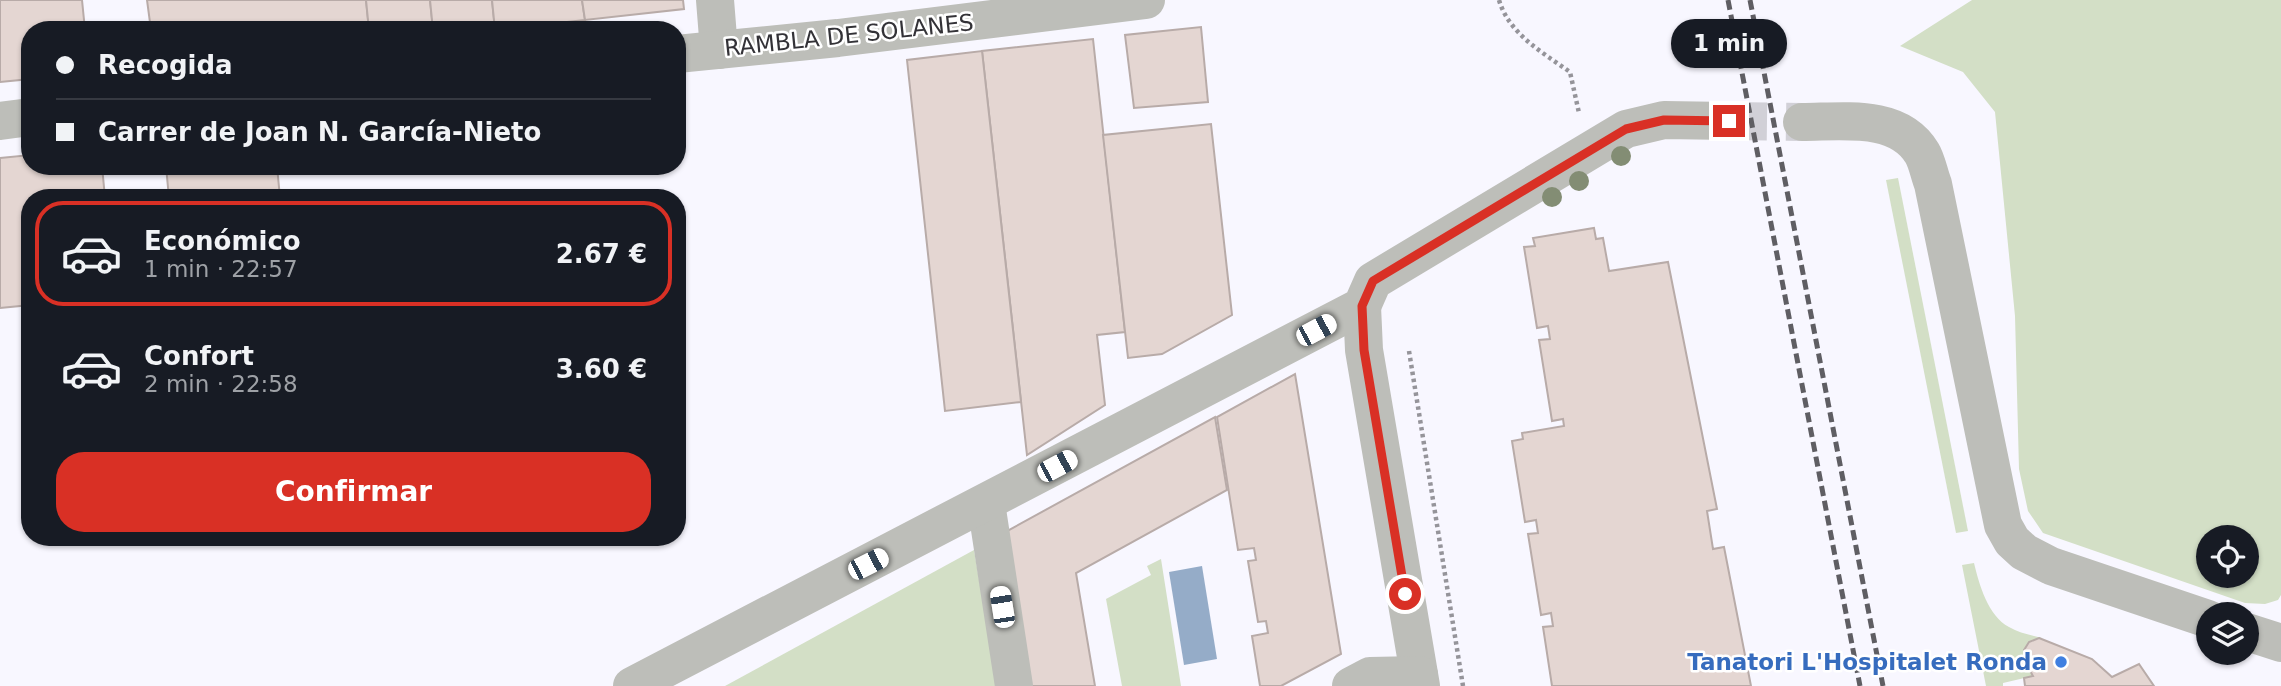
<!DOCTYPE html>
<html lang="es">
<meta charset="utf-8">
<style>
:root{--surface:#171b24;--page:#20242c;--text:#f1f3f6;--muted:#9ea1a6;--line:#363941;--accent:#d93025}
body{margin:0;font-family:"DejaVu Sans",sans-serif;background:var(--page);color:var(--text);height:100vh;display:flex;flex-direction:column;font-size:26px;white-space:nowrap}
*{box-sizing:border-box;margin:0}
p{font-size:23px;color:var(--muted)}
.icon{flex:none;width:38px;height:38px;fill:none;stroke:currentColor;stroke-width:2;stroke-linecap:round;stroke-linejoin:round}
.map{position:relative;flex:1;overflow:hidden}
.side{position:absolute;left:21px;top:189px;width:665px;height:357px;display:flex;flex-direction:column;background:var(--surface);border-radius:28px;box-shadow:0 2px 5px #0004}
.side>*{flex:none}
.top-card{position:absolute;left:21px;top:21px;width:665px;height:154px;border-radius:28px;box-shadow:0 2px 5px #0004;display:grid;align-content:center;height:154px;padding:0 35px;background:var(--surface)}
.tools{position:absolute;left:2196px;top:525px;display:grid;gap:14px}
.tools a{display:grid;place-items:center;width:63px;height:63px;border-radius:50%;background:var(--surface);box-shadow:0 2px 5px #0004;font-size:35px}
.end{position:absolute;width:32px;height:32px;margin:-16px;border:9px solid #d93025;background:#fff;box-shadow:0 0 0 4px #fff}
.from{border-radius:50%}
.bubble{position:absolute;height:49px;border-radius:24px;background:var(--surface);box-shadow:0 2px 5px #0004;font-size:23px;font-weight:700;line-height:49px;text-align:center}
.car{position:absolute;width:21px;height:42px;margin:-21px -10px;border-radius:9px;box-shadow:0 0 5px 2px #0007;background:linear-gradient(#fff 24%,#345 0 40%,#fff 0 76%,#345 0 86%,#fff 0)}
.top-card b{display:flex;align-items:center;gap:24px;height:66px;font-size:26px}
.top-card b+b{border-top:2px solid var(--line)}
.top-card i{width:18px;height:18px;background:var(--text)}
ul{padding:12px 0 0;list-style:none}
li{display:flex;align-items:center;gap:21px;height:105px;margin:0 14px 10px;padding:0 21px;border:4px solid transparent;border-radius:28px}
li div{flex:1}
li b{display:block;font-size:26px}
li em{font-style:normal;font-weight:700}
li.active{border-color:var(--accent)}
li>.icon{width:63px;height:63px;stroke-width:1.5}
.cta{display:flex;gap:14px;margin-top:auto;padding:14px 35px}
.cta a{flex:1;height:80px;border-radius:28px;background:var(--accent);color:#fff;font-size:28px;font-weight:700;line-height:80px;text-align:center}
.map>svg:first-child{display:block}
.green{fill:#d3dfc6;fill-rule:evenodd}
.water{fill:#95acc8}
.building{fill:#e4d6d2;stroke:#b8aba8;stroke-width:2}
.lines{fill:none;stroke-linecap:round;stroke-linejoin:round}
.minor-tunnel{stroke:#d1d0d7;stroke-width:38;stroke-dasharray:38 19;stroke-linecap:butt}
.path{stroke:#95949a;stroke-width:4.5;stroke-dasharray:3.5 3.5;stroke-linecap:butt}
.minor{stroke:#bdbeb9;stroke-width:38}
.rail{stroke:#5f5e63;stroke-width:5;stroke-dasharray:10 5;stroke-linecap:butt}
.tree{fill:#838d74}
.route{stroke:#d93025;stroke-width:9}
.shop-dot{fill:#3f7fe0;stroke:#fff;stroke-width:2.5}
.labels{text-anchor:middle;stroke-width:5;stroke-linejoin:round;paint-order:stroke}
.street-label{font-size:23px;fill:#333237;stroke:#fff}
.shop-label{font-size:23px;font-weight:bold;fill:#366cbe;stroke:#fff;text-anchor:end}
</style>
<div class="map">
<svg width="2281" height="686" viewBox="0 0 2281 686">
<rect width="100%" height="100%" fill="#f8f7ff"/>
<g class="green">
<path d="M1972,0H2281V595L2278,600L2265,604L2245,603L2043,533L2028,511L2019,469L2015,316L1995,112L1963,72L1900,46ZM2208,537H2247V576H2208Z"/>
<polygon points="1898,178 1968,531 1956,533 1886,180"/>
<polygon points="974,550 997,686 725,686"/>
<polygon points="1161,559 1181,686 1122,686 1106,599 1151,575 1147,566"/>
<path d="M1974,563C1979,584 1988,616 2009,627C2019,633 2031,635 2042,638C2031,640 2021,647 2024,660C2025,666 2031,670 2033,676L2003,683V686H1986L1962,565Z"/>
</g>
<polygon class="water" points="1202,566 1217,659 1184,665 1169,572"/>
<g class="building">
<polygon points="0,0 82,0 85,30 30,30 30,79 0,82"/>
<polygon points="147,0 366,0 369,30 151,30"/>
<polygon points="366,0 430,0 433,30 369,30"/>
<polygon points="430,0 492,0 495,30 433,30"/>
<polygon points="492,0 582,0 585,20 495,30"/>
<polygon points="582,0 683,0 684,9 585,20"/>
<polygon points="1201,27 1208,102 1134,108 1125,35"/>
<polygon points="1093,39 1125,332 1097,335 1105,405 1027,455 982,51"/>
<polygon points="982,51 1021,402 945,411 907,60"/>
<polygon points="1211,124 1232,315 1162,354 1128,358 1103,135"/>
<polygon points="30,155 30,166 102,166 105,198 30,198 30,305 0,308 0,158"/>
<polygon points="166,166 277,166 280,198 169,198"/>
<polygon points="1594,228 1596,239 1603,238 1609,271 1668,262 1717,509 1707,511 1713,549 1724,547 1751,686 1552,686 1543,627 1553,626 1551,613 1541,615 1528,534 1538,533 1536,520 1525,522 1512,441 1523,439 1522,433 1564,426 1563,419 1552,421 1539,340 1550,339 1548,326 1537,328 1524,247 1535,246 1533,238"/>
<polygon points="1295,374 1341,654 1281,686 1260,686 1252,636 1268,633 1266,621 1258,622 1248,561 1256,560 1254,548 1238,550 1217,417"/>
<polygon points="1215,417 1227,490 1076,573 1095,686 1022,686 998,536"/>
<polygon points="2039,638 2092,659 2112,677 2139,664 2154,686 2025,686 2024,678 2033,676 2024,660 2024,650 2029,642"/>
</g>
<g class="lines">
<polyline class="minor-tunnel" points="1729,121 1802,122"/>
<g class="path">
<path d="M1499,0C1509,34 1542,52 1570,72L1579,113"/>
<polyline points="1409,351 1463,686"/>
</g>
<g class="minor">
<polyline points="715,0 719,50"/>
<polyline points="677,54 838,38 1146,0"/>
<polyline points="0,121 30,117"/>
<path d="M1802,122C1842,122 1898,113 1922,153C1927,161 1929,174 1933,184L2003,525L2012,541L2024,552L2051,566L2208,619"/>
<polyline points="1362,306 1364,350 1421,686"/>
<polyline points="986,503 1014,686"/>
<polyline points="2247,632 2281,643"/>
<polyline points="632,686 1362,306 1373,281 1626,129 1664,120 1729,121"/>
<polyline points="1351,686 1370,676 1419,675"/>
</g>
<g class="rail">
<polyline points="1728,0 1860,686"/>
<polyline points="1750,0 1883,686"/>
</g>
</g>
<g class="tree">
<circle cx="1621" cy="156" r="10"/>
<circle cx="1579" cy="181" r="10"/>
<circle cx="1552" cy="197" r="10"/>
</g>
<g class="lines">
<polyline class="route" points="1405,594 1364,350 1362,306 1373,281 1626,129 1664,120 1729,121"/>
</g>
<circle class="shop-dot" cx="2061" cy="662" r="7"/>
<g class="labels">
<g class="street-label">
<text transform="translate(849 35) rotate(-6)" y="8">RAMBLA DE SOLANES</text>
</g>
<g class="shop-label">
<text x="2047" y="670">Tanatori L'Hospitalet Ronda</text>
</g>
</g>
</svg>
<div class="tools">
<a><svg class="icon" aria-label="locate" viewBox="0 0 24 24"><circle cx="12" cy="12" r="6"/><path d="M12 2v4M12 18v4M2 12h4M18 12h4"/></svg></a>
<a><svg class="icon" aria-label="layers" viewBox="0 0 24 24"><path d="M12 4l9 5-9 5-9-5zM3 14l9 5 9-5"/></svg></a>
</div>
<i class="end from" style="left:1405px;top:594px"></i>
<i class="end" style="left:1729px;top:121px"></i>
<div class="bubble" style="left:1671px;top:19px;width:116px">1 min</div>
<i class="car" style="left:1316px;top:330px;rotate:62deg"></i>
<i class="car" style="left:1057px;top:466px;rotate:62deg"></i>
<i class="car" style="left:868px;top:564px;rotate:63deg"></i>
<i class="car" style="left:1002px;top:607px;rotate:351deg"></i>
<div class="top-card">
<b><i class="from"></i>Recogida</b>
<b><i></i>Carrer de Joan N. García-Nieto</b>
</div>
<section class="side">
<ul>
<li class="active"><svg class="icon" aria-label="car" viewBox="0 0 24 24"><path d="M5 17H2v-5l4-1 3-4h7l3 4 3 1v5h-3M9 17h6M6 11h13"/><circle cx="7" cy="17" r="2"/><circle cx="17" cy="17" r="2"/></svg><div><b>Económico</b><p>1 min · 22:57</p></div><em>2.67 €</em></li>
<li><svg class="icon" aria-label="car" viewBox="0 0 24 24"><path d="M5 17H2v-5l4-1 3-4h7l3 4 3 1v5h-3M9 17h6M6 11h13"/><circle cx="7" cy="17" r="2"/><circle cx="17" cy="17" r="2"/></svg><div><b>Confort</b><p>2 min · 22:58</p></div><em>3.60 €</em></li>
</ul>
<div class="cta"><a>Confirmar</a></div>
</section>
</div>
